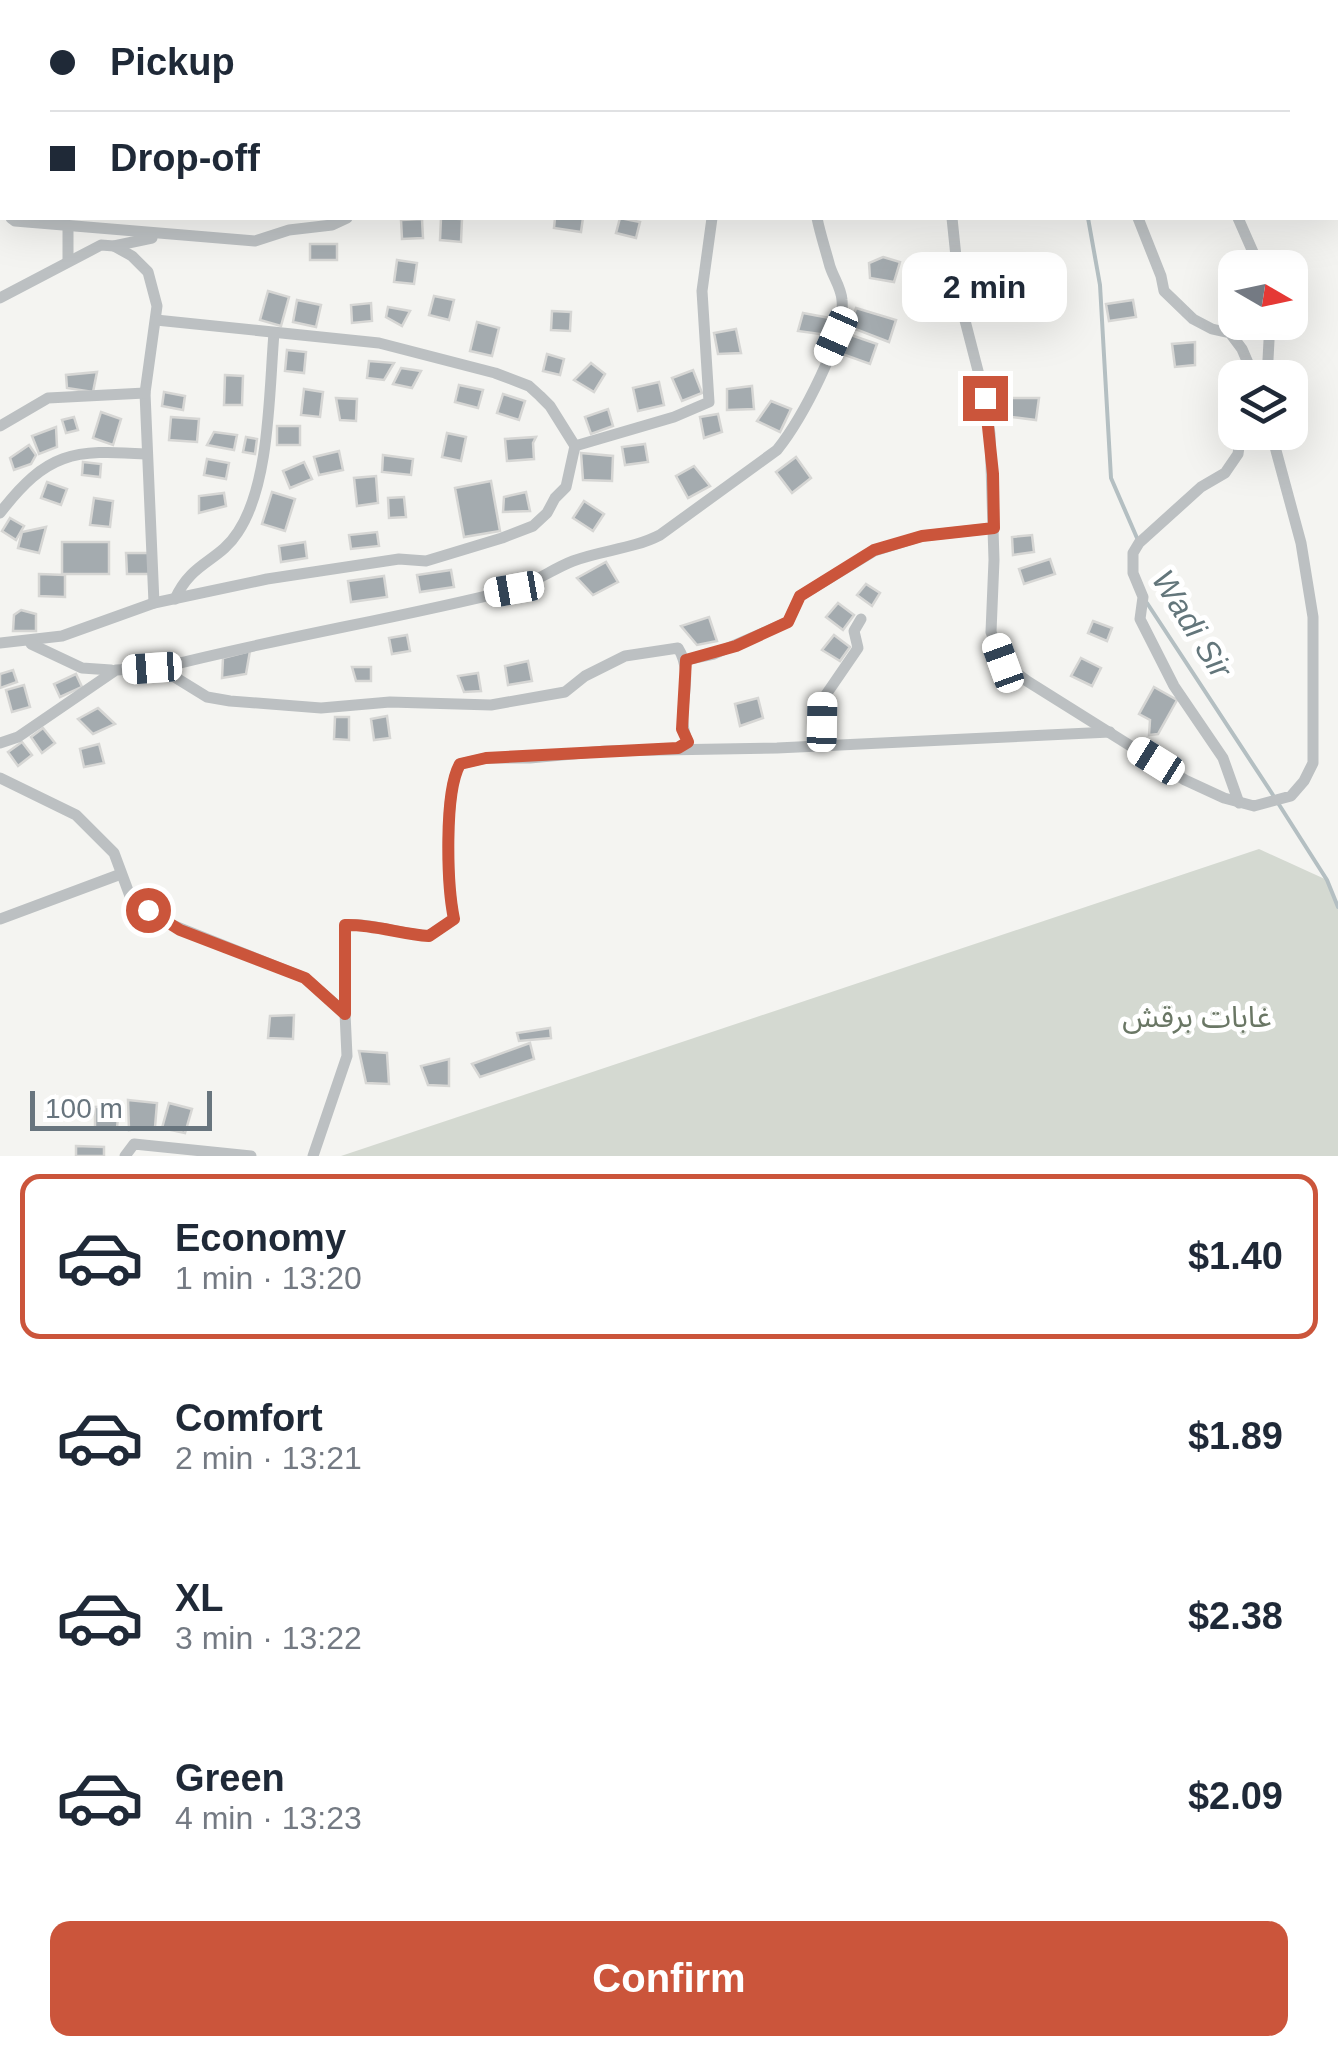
<!DOCTYPE html>
<meta charset="utf-8">
<style>
:root{--surface:#fff;--page:#f2f2f3;--text:#1f2937;--muted:#747a83;--line:#e0e1e3;--accent:#cb553b}
body{margin:0;font-family:Arial,"Noto Sans Arabic",sans-serif;background:var(--page);color:var(--text);height:100vh;display:flex;flex-direction:column;font-size:38px;white-space:nowrap}
*{box-sizing:border-box;margin:0}
p{font-size:32px;color:var(--muted)}
.icon{flex:none;width:55px;height:55px;fill:none;stroke:currentColor;stroke-width:2;stroke-linecap:round;stroke-linejoin:round}
.map{position:relative;height:1156px;overflow:hidden}
.details{display:flex;flex-direction:column;background:var(--surface);flex:1}
.details>*{flex:none}
.guide{position:absolute;left:0px;top:0px;width:1340px;height:220px;box-shadow:0 10px 40px #0002;display:grid;align-content:center;height:220px;padding:0 50px;background:var(--surface)}
.needle{width:65px;rotate:99deg}
.tools{position:absolute;left:1218px;top:250px;display:grid;gap:20px}
.tools a{display:grid;place-items:center;width:90px;height:90px;border-radius:20px;background:var(--surface);box-shadow:0 10px 40px #0002;font-size:50px}
.scale{position:absolute;left:30px;bottom:25px;width:182px;box-sizing:border-box;padding-left:10px;border:5px solid #68757e;border-top:0;font-size:28px;line-height:35px;white-space:nowrap;color:#68757e;-webkit-text-stroke:8px #fff;paint-order:stroke}
.end{position:absolute;width:45px;height:45px;margin:-22px;border:12px solid #cb553b;background:#fff;box-shadow:0 0 0 5px #fff}
.from{border-radius:50%}
.bubble{position:absolute;height:70px;border-radius:20px;background:var(--surface);box-shadow:0 10px 40px #0002;font-size:32px;font-weight:600;line-height:70px;text-align:center}
.car{position:absolute;width:30px;height:60px;margin:-30px -15px;border-radius:12px;box-shadow:0 0 8px 2px #0007;background:linear-gradient(#fff 24%,#345 0 40%,#fff 0 76%,#345 0 86%,#fff 0)}
.guide b{display:flex;align-items:center;gap:35px;height:95px;font-size:38px}
.guide b+b{border-top:2px solid var(--line)}
.guide i{width:25px;height:25px;background:var(--text)}
ul{padding:18px 0 0;list-style:none}
li{display:flex;align-items:center;gap:30px;height:165px;margin:0 20px 15px;padding:0 30px;border:5px solid transparent;border-radius:20px}
li div{flex:1}
li b{display:block;font-size:38px}
li em{font-style:normal;font-weight:600}
li.selected{border-color:var(--accent)}
li>.icon{width:90px;height:90px;stroke-width:1.5}
.primary-button{display:flex;gap:20px;margin-top:auto;padding:20px 50px}
.primary-button a{flex:1;height:115px;border-radius:20px;background:var(--accent);color:#fff;font-size:40px;font-weight:600;line-height:115px;text-align:center}
.map>svg:first-child{display:block}
.green{fill:#d4d9d1}
.lines{fill:none;stroke-linecap:round;stroke-linejoin:round}
.stream{stroke:#b4bfc2;stroke-width:4}
.building{fill:#a4abaf;stroke:#d6d6d4;stroke-width:2.5}
.secondary-casing{stroke:#afb4b7;stroke-width:22}
.street{stroke:#bcc0c2;stroke-width:11}
.secondary{stroke:#fff;stroke-width:18}
.route{stroke:#cb553b;stroke-width:12}
.labels{text-anchor:middle;stroke-width:10;stroke-linejoin:round;paint-order:stroke}
.park-label{font-size:30px;fill:#6a7765;stroke:#fff}
.water-label{font-size:32px;font-style:italic;fill:#63767b;stroke:#fff}
</style>
<div class="map">
<svg width="1338" height="1156" viewBox="0 0 1338 1156">
<rect width="100%" height="100%" fill="#f4f4f1"/>
<polygon class="green" points="1259,849 1327,880 1338,907 1338,1156 341,1156"/>
<g class="lines">
<g class="stream">
<polyline points="1048,0 1049,2"/>
<polyline points="1088,218 1100,285 1111,478 1137,538"/>
<polyline points="1147,603 1273,795"/>
<polyline points="1278,803 1327,880 1338,907"/>
</g>
</g>
<g class="building">
<polygon points="441,218 462,219 461,242 440,240"/>
<polygon points="555,218 583,218 581,232 554,228"/>
<polygon points="620,218 640,222 636,238 616,233"/>
<polygon points="422,219 423,238 402,239 401,220"/>
<rect x="310" y="244" width="27" height="16"/>
<polygon points="883,257 900,262 894,282 870,278 869,263"/>
<polygon points="397,260 417,263 414,284 394,282"/>
<polygon points="268,291 289,297 281,326 260,320"/>
<polygon points="434,296 454,300 449,320 429,315"/>
<polygon points="297,300 321,305 316,327 293,322"/>
<polygon points="1133,300 1136,317 1109,321 1106,304"/>
<polygon points="371,303 372,321 352,323 351,305"/>
<polygon points="388,307 410,311 402,326 386,317"/>
<polygon points="856,308 896,320 889,342 850,327"/>
<polygon points="552,311 571,312 570,331 551,330"/>
<polygon points="803,313 835,319 827,335 798,331"/>
<polygon points="477,322 499,328 492,356 470,351"/>
<polygon points="736,329 741,353 718,354 714,333"/>
<polygon points="848,334 877,344 870,364 842,354"/>
<polygon points="1195,342 1195,365 1175,367 1172,344"/>
<polygon points="287,350 306,352 304,373 285,371"/>
<polygon points="547,354 564,359 560,375 543,371"/>
<polygon points="369,361 394,363 384,380 367,378"/>
<polygon points="591,363 605,374 594,392 574,380"/>
<polygon points="401,368 421,371 412,388 393,384"/>
<polygon points="693,370 702,393 682,401 672,378"/>
<polygon points="97,372 93,392 67,388 66,375"/>
<polygon points="225,375 243,376 242,405 224,405"/>
<polygon points="659,382 664,405 638,411 633,388"/>
<polygon points="459,385 483,390 478,408 455,402"/>
<polygon points="752,386 754,409 727,410 727,389"/>
<polygon points="304,389 323,392 320,417 301,415"/>
<polygon points="164,392 185,396 183,410 162,406"/>
<polygon points="503,394 525,401 519,420 497,413"/>
<polygon points="336,398 357,399 356,421 340,420"/>
<polygon points="1005,398 1039,398 1036,420 1003,416"/>
<polygon points="771,401 791,409 780,432 757,421"/>
<polygon points="608,409 613,426 591,434 585,417"/>
<polygon points="101,412 121,419 113,445 93,438"/>
<polygon points="718,414 722,432 704,438 700,417"/>
<polygon points="74,417 78,430 66,433 62,420"/>
<polygon points="171,417 199,419 197,442 169,440"/>
<rect x="277" y="426" width="23" height="19"/>
<polygon points="56,427 57,447 39,454 32,436"/>
<polygon points="214,432 237,435 234,450 207,445"/>
<polygon points="447,433 466,437 461,461 442,457"/>
<polygon points="246,437 257,439 255,454 243,452"/>
<polygon points="536,437 533,443 534,459 507,461 505,439"/>
<polygon points="645,444 648,462 625,465 622,447"/>
<polygon points="29,445 36,455 31,464 14,470 10,458"/>
<polygon points="339,451 343,470 319,475 314,457"/>
<polygon points="581,453 613,456 612,481 583,480"/>
<polygon points="383,455 413,459 411,475 382,472"/>
<polygon points="796,457 811,478 792,493 776,472"/>
<polygon points="207,459 229,463 226,479 204,475"/>
<polygon points="83,462 101,464 100,477 82,475"/>
<polygon points="304,462 312,479 290,488 283,471"/>
<polygon points="694,466 710,486 688,498 676,476"/>
<polygon points="376,476 378,503 357,506 354,478"/>
<polygon points="491,481 500,531 464,537 455,488"/>
<polygon points="47,482 67,489 61,505 41,498"/>
<polygon points="272,492 295,499 285,531 262,524"/>
<polygon points="526,492 530,511 503,512 504,497"/>
<polygon points="224,493 226,506 199,513 199,496"/>
<polygon points="404,497 406,517 389,518 388,498"/>
<polygon points="94,498 113,501 110,527 90,525"/>
<polygon points="584,501 604,514 593,531 573,518"/>
<polygon points="10,518 24,526 16,540 2,531"/>
<polygon points="46,527 39,553 18,548 22,532"/>
<polygon points="377,532 379,546 351,549 349,535"/>
<polygon points="1032,535 1034,552 1013,555 1012,537"/>
<rect x="62" y="542" width="47" height="32"/>
<polygon points="305,542 307,558 281,562 279,546"/>
<polygon points="126,553 150,553 150,574 127,574"/>
<polygon points="1050,559 1055,574 1024,584 1019,569"/>
<polygon points="606,562 618,582 593,595 577,578"/>
<polygon points="451,570 454,587 420,592 417,575"/>
<polygon points="39,574 65,575 65,597 39,596"/>
<polygon points="384,576 387,597 351,602 348,581"/>
<polygon points="866,584 880,593 872,606 857,595"/>
<polygon points="838,603 854,615 843,630 826,617"/>
<polygon points="21,610 36,614 36,631 13,631 14,615"/>
<polygon points="709,617 717,641 697,645 681,626"/>
<polygon points="1093,621 1112,628 1107,641 1088,633"/>
<polygon points="407,635 410,651 392,654 389,638"/>
<polygon points="834,635 850,647 840,661 822,650"/>
<polygon points="250,651 246,674 222,678 223,658"/>
<polygon points="1081,658 1101,668 1092,686 1071,676"/>
<polygon points="528,661 532,681 508,685 505,666"/>
<polygon points="352,667 371,667 371,681 356,681"/>
<polygon points="13,670 17,682 0,688 0,674"/>
<polygon points="478,673 481,691 464,692 458,676"/>
<polygon points="76,674 82,687 60,697 54,684"/>
<polygon points="24,685 30,707 12,712 6,690"/>
<polygon points="1154,687 1177,700 1158,734 1149,735 1150,720 1139,714"/>
<polygon points="758,698 763,718 740,726 735,704"/>
<polygon points="98,708 115,724 93,734 78,719"/>
<polygon points="387,716 390,738 374,740 371,719"/>
<polygon points="335,717 349,717 349,740 334,739"/>
<polygon points="43,728 55,743 42,753 31,737"/>
<polygon points="22,742 32,755 18,766 8,752"/>
<polygon points="99,744 104,763 84,767 80,749"/>
<polygon points="294,1015 293,1039 268,1038 270,1016"/>
<polygon points="550,1028 551,1038 519,1041 517,1033"/>
<polygon points="530,1043 534,1059 480,1077 472,1064"/>
<polygon points="359,1051 387,1053 389,1084 366,1083"/>
<polygon points="449,1059 449,1086 428,1085 421,1066"/>
<polygon points="128,1100 157,1103 155,1127 129,1130"/>
<polygon points="169,1103 192,1109 185,1133 162,1128"/>
<polygon points="119,1106 117,1128 95,1129 95,1107"/>
<polygon points="76,1146 104,1147 104,1156 76,1156"/>
</g>
<g class="lines">
<g class="secondary-casing">
<g id="secondary">
<polyline points="1028,0 1033,2"/>
<polyline points="26,2 30,0"/>
<polyline points="0,26 2,24"/>
</g>
</g>
<g class="street">
<polyline points="317,0 323,2"/>
<polyline points="817,0 817,2"/>
<polyline points="855,0 857,2"/>
<polyline points="1201,0 1209,2"/>
<polyline points="0,208 2,210"/>
<polyline points="11,218 15,221 255,241 289,230 332,225 347,218"/>
<polyline points="952,218 961,305 985,398 990,434 994,560 991,632 1003,663 1027,681 1185,780 1224,798 1254,806 1291,796 1304,781 1313,763 1313,617 1301,543 1271,432"/>
<polyline points="1138,218 1161,276 1164,291 1193,319 1212,329 1230,333 1242,349 1251,370 1244,378"/>
<polyline points="1238,218 1260,268"/>
<polyline points="114,246 132,256 148,272 157,306 145,393 154,603"/>
<polyline points="68,260 68,226"/>
<polyline points="0,298 101,245 114,246 152,238"/>
<polyline points="1267,378 1270,322"/>
<polyline points="0,426 48,398 145,393"/>
<polyline points="575,446 674,417 709,402 702,291 712,218"/>
<path d="M0,513C47,452 73,449 146,454"/>
<path d="M175,599C192,561 219,562 238,532C270,484 269,392 274,333"/>
<polyline points="0,643 62,636 154,603 267,579 399,559 426,561 502,538 533,526 547,513 555,498 566,487 575,446 550,406 540,396 529,386 495,373 379,343 156,320"/>
<polyline points="31,644 82,668 111,670"/>
<polyline points="685,660 714,654 788,622 800,596 874,551 922,536 994,528"/>
<path d="M160,668C276,638 395,619 511,590C533,584 552,569 573,561C602,550 633,549 660,535L777,450C801,420 846,337 842,300C841,286 832,276 829,263C825,248 820,233 817,218"/>
<path d="M0,743L18,737L116,670L160,668L207,697L230,701L321,708L390,702L491,705L565,692L585,676L625,656L678,648C697,678 673,712 688,742L679,747"/>
<polyline points="822,745 823,699 858,648 854,631 861,619"/>
<polyline points="0,778 76,815 114,853 130,896 165,922 305,978 345,1013 347,1056 313,1156"/>
<polyline points="1239,803 1223,758 1174,686 1140,619 1143,597 1133,573 1133,553 1139,543 1201,487 1225,473 1238,454 1241,432"/>
<polyline points="0,919 121,874"/>
<path d="M345,1013V925C373,923 400,934 429,936L454,919C447,885 444,792 460,764L486,758H530L605,751L777,748L1110,732"/>
<polyline points="125,1156 134,1144 251,1156"/>
</g>
<use href="#secondary" class="secondary"/>
</g>
<g class="lines">
<path class="route" d="M148,910L180,930L305,978L345,1014V925C373,924 400,934 429,936L454,919C447,885 444,792 460,764L486,758L678,748L688,742L682,729L686,660L736,646L788,622L800,596L874,550L922,536L994,528L993,474L985,398"/>
</g>
<g class="labels">
<g class="park-label">
<text x="1197" y="1027">غابات برقش</text>
</g>
<g class="water-label">
<text transform="translate(1192 624) rotate(58)" y="11">Wadi Sir</text>
</g>
</g>
</svg>
<div class="tools">
<a><svg class="needle" viewBox="-14 -14 28 28"><path d="M0-13l5 13h-10z" fill="#e53935"/><path d="M0 13l5-13h-10z" fill="#747a83"/></svg></a>
<a><svg class="icon" aria-label="layers" viewBox="0 0 24 24"><path d="M12 4l9 5-9 5-9-5zM3 14l9 5 9-5"/></svg></a>
</div>
<div class="scale">100 m</div>
<i class="end from" style="left:148px;top:910px"></i>
<i class="end" style="left:985px;top:398px"></i>
<div class="bubble" style="left:902px;top:252px;width:165px">2 min</div>
<i class="car" style="left:836px;top:336px;rotate:204deg"></i>
<i class="car" style="left:514px;top:589px;rotate:260deg"></i>
<i class="car" style="left:1003px;top:663px;rotate:340deg"></i>
<i class="car" style="left:152px;top:668px;rotate:266deg"></i>
<i class="car" style="left:822px;top:722px;rotate:1deg"></i>
<i class="car" style="left:1156px;top:761px;rotate:302deg"></i>
<div class="guide">
<b><i class="from"></i>Pickup</b>
<b><i></i>Drop-off</b>
</div>
</div>
<section class="details">
<ul>
<li class="selected"><svg class="icon" aria-label="car" viewBox="0 0 24 24"><path d="M5 17H2v-5l4-1 3-4h7l3 4 3 1v5h-3M9 17h6M6 11h13"/><circle cx="7" cy="17" r="2"/><circle cx="17" cy="17" r="2"/></svg><div><b>Economy</b><p>1 min · 13:20</p></div><em>$1.40</em></li>
<li><svg class="icon" aria-label="car" viewBox="0 0 24 24"><path d="M5 17H2v-5l4-1 3-4h7l3 4 3 1v5h-3M9 17h6M6 11h13"/><circle cx="7" cy="17" r="2"/><circle cx="17" cy="17" r="2"/></svg><div><b>Comfort</b><p>2 min · 13:21</p></div><em>$1.89</em></li>
<li><svg class="icon" aria-label="car" viewBox="0 0 24 24"><path d="M5 17H2v-5l4-1 3-4h7l3 4 3 1v5h-3M9 17h6M6 11h13"/><circle cx="7" cy="17" r="2"/><circle cx="17" cy="17" r="2"/></svg><div><b>XL</b><p>3 min · 13:22</p></div><em>$2.38</em></li>
<li><svg class="icon" aria-label="car" viewBox="0 0 24 24"><path d="M5 17H2v-5l4-1 3-4h7l3 4 3 1v5h-3M9 17h6M6 11h13"/><circle cx="7" cy="17" r="2"/><circle cx="17" cy="17" r="2"/></svg><div><b>Green</b><p>4 min · 13:23</p></div><em>$2.09</em></li>
</ul>
<div class="primary-button"><a>Confirm</a></div>
</section>
